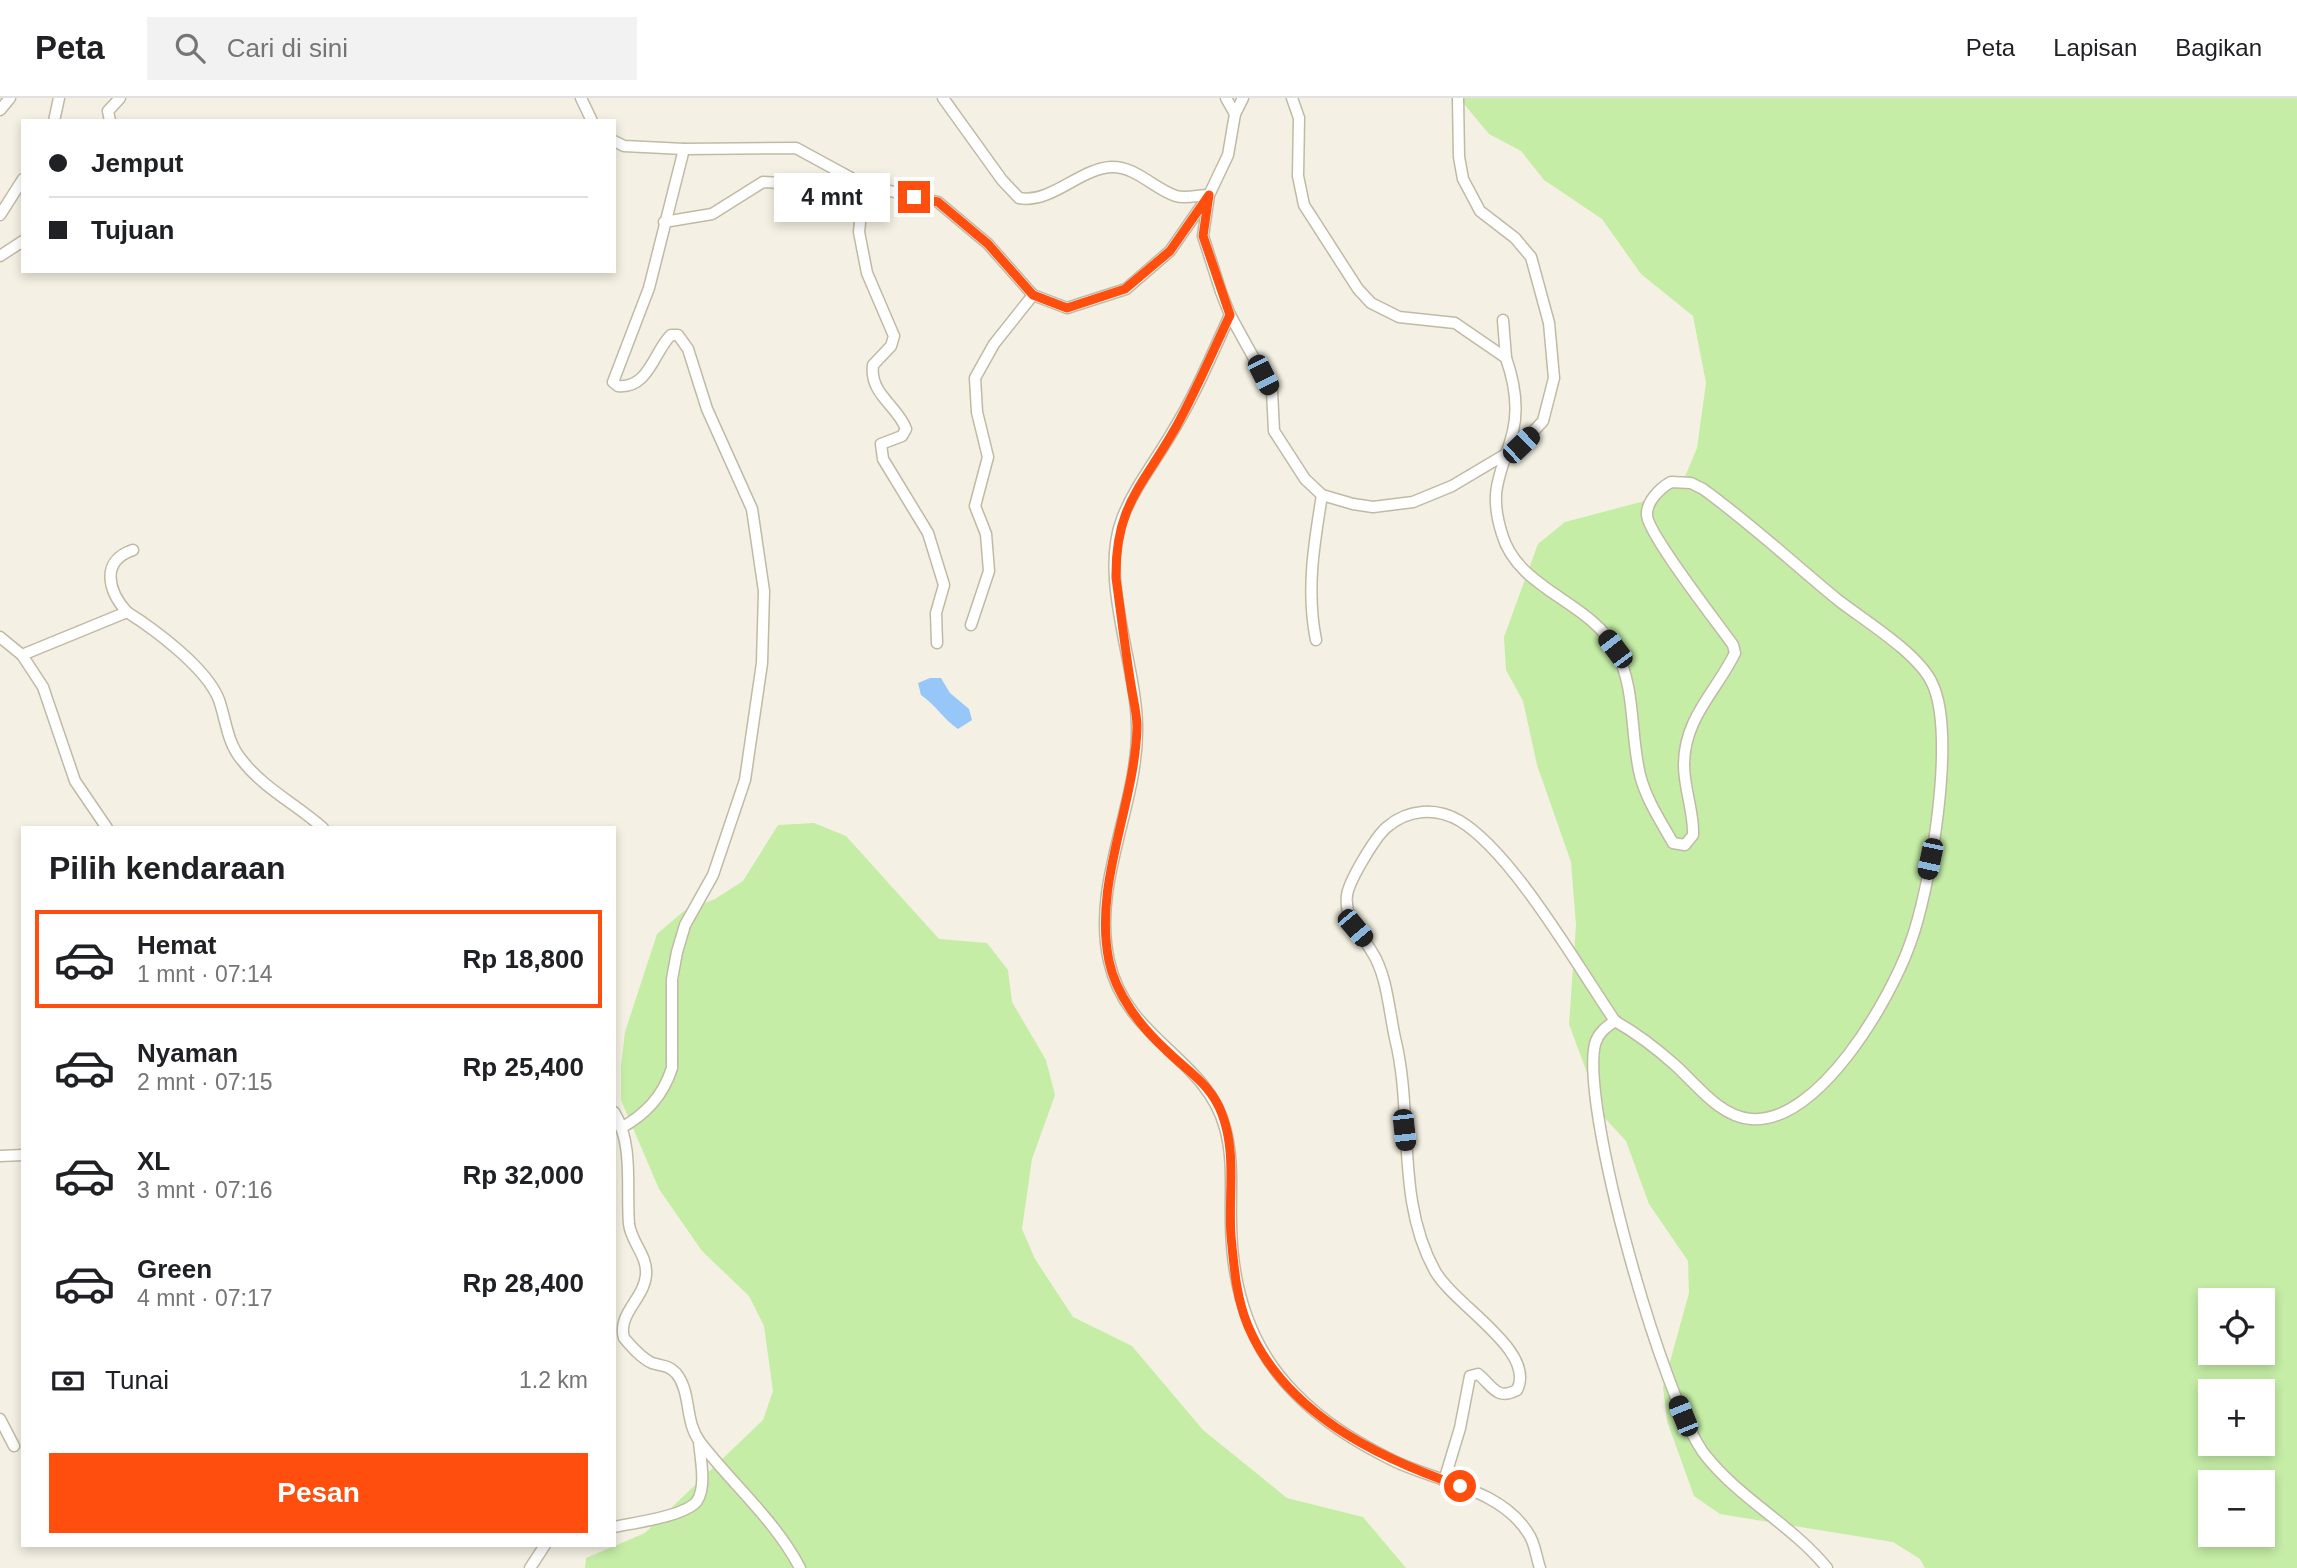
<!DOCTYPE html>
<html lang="id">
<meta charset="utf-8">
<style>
:root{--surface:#fff;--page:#f2f2f2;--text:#202124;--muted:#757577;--line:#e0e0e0;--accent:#ff4e0e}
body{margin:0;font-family:Helvetica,sans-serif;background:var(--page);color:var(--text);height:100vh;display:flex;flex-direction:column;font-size:26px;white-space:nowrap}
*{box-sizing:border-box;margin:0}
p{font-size:23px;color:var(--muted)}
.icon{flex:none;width:38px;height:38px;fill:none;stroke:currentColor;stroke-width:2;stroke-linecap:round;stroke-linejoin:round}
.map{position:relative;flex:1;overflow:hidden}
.drawer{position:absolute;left:21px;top:728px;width:595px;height:721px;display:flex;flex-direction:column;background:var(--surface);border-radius:0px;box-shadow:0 4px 10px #0003}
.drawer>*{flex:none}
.banner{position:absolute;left:21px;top:21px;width:595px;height:154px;border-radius:0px;box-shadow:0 4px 10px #0003;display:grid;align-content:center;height:154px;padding:0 28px;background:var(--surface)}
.tools{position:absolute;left:2198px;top:1190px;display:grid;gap:14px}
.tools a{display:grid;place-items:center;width:77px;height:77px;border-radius:0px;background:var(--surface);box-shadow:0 4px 10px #0003;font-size:35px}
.end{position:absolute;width:32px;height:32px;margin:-16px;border:9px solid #ff4e0e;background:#fff;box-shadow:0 0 0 4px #fff}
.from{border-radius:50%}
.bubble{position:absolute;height:49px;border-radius:0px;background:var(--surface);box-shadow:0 4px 10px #0003;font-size:23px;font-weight:700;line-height:49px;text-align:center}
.car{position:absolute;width:21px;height:42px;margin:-21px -10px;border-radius:9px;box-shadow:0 0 5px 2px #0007;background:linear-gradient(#222 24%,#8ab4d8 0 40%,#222 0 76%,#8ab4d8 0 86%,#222 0)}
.banner b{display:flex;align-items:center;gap:24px;height:66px;font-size:26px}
.banner b+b{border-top:2px solid var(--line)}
.banner i{width:18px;height:18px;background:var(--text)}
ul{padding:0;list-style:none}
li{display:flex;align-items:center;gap:21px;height:98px;margin:0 14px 10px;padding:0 14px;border:4px solid transparent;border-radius:0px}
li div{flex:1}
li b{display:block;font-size:26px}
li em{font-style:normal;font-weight:700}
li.on{border-color:var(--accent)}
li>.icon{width:63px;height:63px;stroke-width:1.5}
h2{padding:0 28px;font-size:32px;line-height:84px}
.pay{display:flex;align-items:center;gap:18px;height:77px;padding:0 28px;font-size:26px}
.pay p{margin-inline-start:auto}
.primary-button{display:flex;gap:14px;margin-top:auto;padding:14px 28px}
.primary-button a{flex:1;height:80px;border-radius:0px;background:var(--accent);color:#fff;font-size:28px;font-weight:700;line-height:80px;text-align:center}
header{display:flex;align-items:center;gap:42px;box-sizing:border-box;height:98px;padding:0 35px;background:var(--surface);border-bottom:2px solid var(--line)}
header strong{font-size:33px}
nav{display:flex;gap:38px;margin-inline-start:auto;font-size:24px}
.search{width:490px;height:63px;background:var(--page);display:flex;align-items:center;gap:18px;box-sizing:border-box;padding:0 24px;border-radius:0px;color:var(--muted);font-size:26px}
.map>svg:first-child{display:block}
.green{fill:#c5eda6;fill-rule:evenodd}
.water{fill:#97c6f8}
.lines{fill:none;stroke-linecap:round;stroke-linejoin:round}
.minor-casing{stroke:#c0baa5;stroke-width:13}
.minor{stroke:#fff;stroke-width:10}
.route{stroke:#ff4e0e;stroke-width:9}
</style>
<header>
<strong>Peta</strong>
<div class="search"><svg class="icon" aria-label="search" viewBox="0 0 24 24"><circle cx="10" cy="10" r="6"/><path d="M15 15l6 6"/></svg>Cari di sini</div>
<nav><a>Peta</a><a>Lapisan</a><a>Bagikan</a></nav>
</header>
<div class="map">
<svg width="2297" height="1470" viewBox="0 0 2297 1470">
<rect width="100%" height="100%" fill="#f4f0e3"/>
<g class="green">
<path d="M1459,0H2297V1470H1925L1920,1461L1893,1444L1720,1416L1694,1398L1667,1323L1663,1289L1689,1195L1688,1163L1649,1106L1626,1043L1603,1018L1569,926L1576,827L1571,764L1537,667L1523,603L1506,572L1504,539L1538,446L1565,424L1656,400L1684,381L1697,350L1706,285L1693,218L1641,176L1602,121L1544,82L1521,53L1489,36ZM2210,1202H2263V1255H2210ZM2210,1293H2263V1346H2210ZM2210,1384H2263V1437H2210Z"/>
<polygon points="814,725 846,738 939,841 987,845 1008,872 1012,904 1046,962 1055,997 1032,1061 1022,1131 1035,1161 1073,1219 1132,1248 1203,1332 1287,1400 1363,1419 1406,1470 585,1470 586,1460 645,1435 763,1322 773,1293 764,1228 749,1198 702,1153 659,1091 621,1002 621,968 625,934 657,836 684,813 715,801 743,783 778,727"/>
</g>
<path class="water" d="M930,580H941L950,595L969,611L972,622L958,631C943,621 936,607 921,597L918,585Z"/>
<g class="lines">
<g class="minor-casing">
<g id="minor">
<polyline points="581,0 592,23"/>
<path d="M943,0L1002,82L1019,100C1051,106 1079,71 1111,69C1136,68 1154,91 1176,98C1185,101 1199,97 1209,97L1203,138L1221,194L1230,217L1272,293L1274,333L1305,381L1322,397L1353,406L1373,409L1413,404L1452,388L1521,347L1543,323L1554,280L1549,225L1531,159L1515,140L1480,113L1463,81L1459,59L1458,0"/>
<polyline points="1226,0 1235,16"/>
<polyline points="1292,0 1299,20 1298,78 1304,107 1358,191 1371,205 1399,219 1455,225 1506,260 1503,222"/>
<polyline points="0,12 10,0"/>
<polyline points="54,23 59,0"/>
<polyline points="110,23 108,13 120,0"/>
<polyline points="614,43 624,48 684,51 796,50 864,87 938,104 988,146 1033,197 1067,210 1126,191 1170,153 1209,97 1228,57 1235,16 1243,0"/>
<path d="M864,87L859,134L867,175L894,238L891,248L873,267C869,296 898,308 906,331L902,338L881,346L883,361L928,435L944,487L936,515L937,545"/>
<polyline points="0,117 23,81"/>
<path d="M664,124L712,116L763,84C791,84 796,92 815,113"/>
<polyline points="0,158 23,143"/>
<path d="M1230,217C1212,256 1196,295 1174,331C1157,361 1134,389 1122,421C1099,481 1136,565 1137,628C1139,706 1091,784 1109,863C1126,942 1207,960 1225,1030C1234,1062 1230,1094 1231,1126C1232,1190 1249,1249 1295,1295C1323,1324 1356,1344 1392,1362C1436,1384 1500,1390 1528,1435C1535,1444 1536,1459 1540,1470"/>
<path d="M1506,260C1514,283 1519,308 1513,333C1503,375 1487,389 1502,436C1518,492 1590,503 1616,552C1636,592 1630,636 1640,677C1646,701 1661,724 1673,745L1685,747L1693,737C1694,714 1684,691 1684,667C1684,620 1716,594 1735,555L1733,547C1719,527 1647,435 1647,417C1646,404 1660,390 1671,384L1691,385L1703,391C1750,425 1793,465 1838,502C1865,523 1918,555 1932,585C1957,636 1930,793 1910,846C1890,902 1819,1026 1751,1021C1720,1019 1696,986 1675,967C1656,950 1636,935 1615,923C1606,929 1598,935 1595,946C1580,1009 1664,1307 1706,1358C1740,1401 1792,1427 1827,1470"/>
<path d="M127,514C108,493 100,463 133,452"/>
<polyline points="971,527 989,473 986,436 975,408 988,359 977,314 975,280 994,246 1033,197"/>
<path d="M0,539L22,557L127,514C154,531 207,570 219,602C226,622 227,644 241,661C263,690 296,706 323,730"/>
<path d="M1316,542C1306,493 1314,446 1322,397"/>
<polyline points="22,557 43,589 75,683 107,730"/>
<path d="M614,1014C634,1046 626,1091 629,1126C631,1144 648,1158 646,1177C644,1201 617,1216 624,1240C632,1249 641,1260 652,1265C662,1268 668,1267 676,1275C692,1295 684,1323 700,1344C733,1387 775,1422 800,1470"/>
<path d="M621,1030C646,1016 663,998 672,970V881L677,854L685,827L713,777L745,682L762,565L764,493L752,411L707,311L688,251L678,237H671C654,253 649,291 618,288L613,284L649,190L684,51"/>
<polyline points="0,1058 23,1057"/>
<polyline points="0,1321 14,1348"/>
<path d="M1444,1383L1460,1330L1470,1278L1478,1276C1492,1287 1496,1303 1517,1292C1537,1253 1455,1208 1435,1173C1395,1101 1414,1016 1395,940C1389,913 1387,877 1372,854C1361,835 1344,821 1347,797C1349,783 1375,739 1387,729C1408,711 1436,709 1460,723C1513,755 1578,869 1615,923"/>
<path d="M614,1429C633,1425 686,1418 697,1403C707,1388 700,1359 699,1343"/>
<polyline points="530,1470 545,1447"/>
</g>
</g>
<use href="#minor" class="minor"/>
</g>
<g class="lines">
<path class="route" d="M914,99L938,104L988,146L1033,197L1067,210L1125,191L1170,153L1209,97L1203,138L1230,217C1212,255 1196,293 1176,329C1143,388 1115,407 1116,480C1121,516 1125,551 1131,587C1133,601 1137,615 1137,629C1135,707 1093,785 1109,863C1116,897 1141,929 1166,952C1187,973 1211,986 1222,1016C1237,1055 1228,1098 1231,1138C1234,1169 1236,1199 1248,1228C1285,1315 1376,1359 1460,1388"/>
</g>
</svg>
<div class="tools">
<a><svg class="icon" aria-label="locate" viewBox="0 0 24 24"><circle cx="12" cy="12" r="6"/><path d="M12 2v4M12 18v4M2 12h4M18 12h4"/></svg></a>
<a>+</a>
<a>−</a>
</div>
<i class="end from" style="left:1460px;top:1388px"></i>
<i class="end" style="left:914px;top:99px"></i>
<div class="bubble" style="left:774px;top:75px;width:116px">4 mnt</div>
<i class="car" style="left:1263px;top:277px;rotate:153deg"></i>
<i class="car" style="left:1521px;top:347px;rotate:46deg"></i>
<i class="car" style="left:1615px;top:551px;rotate:323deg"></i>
<i class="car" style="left:1930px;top:761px;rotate:192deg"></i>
<i class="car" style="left:1355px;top:830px;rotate:140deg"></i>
<i class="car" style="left:1404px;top:1032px;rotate:174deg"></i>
<i class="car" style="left:1683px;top:1318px;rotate:338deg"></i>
<div class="banner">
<b><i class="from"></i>Jemput</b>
<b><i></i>Tujuan</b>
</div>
<section class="drawer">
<h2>Pilih kendaraan</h2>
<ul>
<li class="on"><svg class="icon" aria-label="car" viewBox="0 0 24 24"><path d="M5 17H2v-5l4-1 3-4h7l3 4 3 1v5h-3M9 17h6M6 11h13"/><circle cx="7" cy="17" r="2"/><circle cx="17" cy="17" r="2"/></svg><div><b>Hemat</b><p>1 mnt · 07:14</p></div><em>Rp 18,800</em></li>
<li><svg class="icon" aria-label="car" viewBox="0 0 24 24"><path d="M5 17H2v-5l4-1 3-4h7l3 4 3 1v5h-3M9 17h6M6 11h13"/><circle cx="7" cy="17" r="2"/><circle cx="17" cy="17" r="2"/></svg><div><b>Nyaman</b><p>2 mnt · 07:15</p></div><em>Rp 25,400</em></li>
<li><svg class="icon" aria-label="car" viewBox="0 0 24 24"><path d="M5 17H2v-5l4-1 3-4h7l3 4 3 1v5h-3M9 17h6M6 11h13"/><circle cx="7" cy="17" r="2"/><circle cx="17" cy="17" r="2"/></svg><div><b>XL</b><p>3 mnt · 07:16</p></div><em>Rp 32,000</em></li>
<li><svg class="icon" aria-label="car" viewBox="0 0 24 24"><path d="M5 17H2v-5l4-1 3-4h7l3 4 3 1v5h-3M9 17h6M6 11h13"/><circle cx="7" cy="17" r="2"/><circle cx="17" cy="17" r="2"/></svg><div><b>Green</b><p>4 mnt · 07:17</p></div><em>Rp 28,400</em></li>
</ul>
<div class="pay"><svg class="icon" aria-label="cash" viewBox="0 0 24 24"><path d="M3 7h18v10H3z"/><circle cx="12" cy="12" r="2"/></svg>Tunai<p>1.2 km</p></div>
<div class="primary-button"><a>Pesan</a></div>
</section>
</div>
